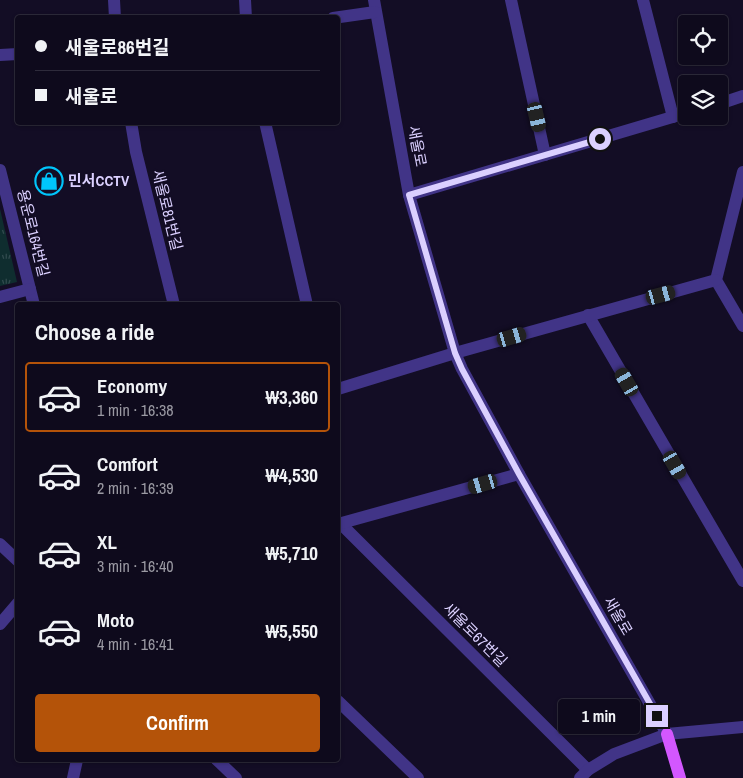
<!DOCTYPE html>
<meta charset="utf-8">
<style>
:root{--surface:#0e0a1c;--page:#1c1829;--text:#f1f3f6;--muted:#9b9aa3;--line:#2e2b3b;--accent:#b45309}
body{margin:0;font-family:"Archivo Narrow","Noto Sans KR",sans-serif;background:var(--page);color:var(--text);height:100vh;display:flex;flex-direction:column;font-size:19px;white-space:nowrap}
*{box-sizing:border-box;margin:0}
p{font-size:16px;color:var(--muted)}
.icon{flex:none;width:28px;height:28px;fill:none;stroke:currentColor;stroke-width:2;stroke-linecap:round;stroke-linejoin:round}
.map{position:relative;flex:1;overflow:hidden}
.drawer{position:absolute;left:15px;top:302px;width:325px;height:460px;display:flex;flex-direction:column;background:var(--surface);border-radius:5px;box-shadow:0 1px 4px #0004,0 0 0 1px var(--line)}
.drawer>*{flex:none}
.hud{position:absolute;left:15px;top:15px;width:325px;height:110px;border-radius:5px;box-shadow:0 1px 4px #0004,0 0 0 1px var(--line);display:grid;align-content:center;height:110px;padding:0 20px;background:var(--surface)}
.controls{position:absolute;left:678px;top:15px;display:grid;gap:10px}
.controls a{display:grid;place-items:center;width:50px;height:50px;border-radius:5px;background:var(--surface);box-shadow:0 1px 4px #0004,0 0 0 1px var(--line);font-size:25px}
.end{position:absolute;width:22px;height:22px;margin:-11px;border:6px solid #dbd0ff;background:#111;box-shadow:0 0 0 2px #111}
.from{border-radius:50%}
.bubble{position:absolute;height:35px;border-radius:5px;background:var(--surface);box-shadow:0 1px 4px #0004,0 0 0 1px var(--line);font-size:16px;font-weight:700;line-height:35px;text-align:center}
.car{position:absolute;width:15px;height:30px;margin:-15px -8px;border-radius:6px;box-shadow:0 0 4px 1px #0007;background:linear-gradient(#222 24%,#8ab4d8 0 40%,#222 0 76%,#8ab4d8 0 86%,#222 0)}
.hud b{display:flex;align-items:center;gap:18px;height:48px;font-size:19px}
.hud b+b{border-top:1px solid var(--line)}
.hud i{width:12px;height:12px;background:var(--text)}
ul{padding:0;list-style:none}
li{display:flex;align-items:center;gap:15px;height:70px;margin:0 10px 8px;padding:0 10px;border:2px solid transparent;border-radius:5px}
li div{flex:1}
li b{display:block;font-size:19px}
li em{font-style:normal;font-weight:700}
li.active{border-color:var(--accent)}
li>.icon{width:45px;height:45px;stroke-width:1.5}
h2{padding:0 20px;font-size:22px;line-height:60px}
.primary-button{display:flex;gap:10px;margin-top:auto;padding:10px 20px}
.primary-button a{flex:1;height:58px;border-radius:5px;background:var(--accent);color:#fff;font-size:20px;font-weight:700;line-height:58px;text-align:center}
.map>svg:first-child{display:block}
.park{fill:url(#park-tufts)}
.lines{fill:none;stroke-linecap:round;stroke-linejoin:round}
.minor{stroke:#413487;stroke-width:12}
.major{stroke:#d357ff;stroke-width:12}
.route{stroke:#dbd0ff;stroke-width:6}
.labels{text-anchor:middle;stroke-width:4;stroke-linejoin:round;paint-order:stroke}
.street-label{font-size:15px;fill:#dbd0ff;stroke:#130d25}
.poi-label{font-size:15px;font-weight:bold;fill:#dbd0ff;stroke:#130d25;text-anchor:start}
</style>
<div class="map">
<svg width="743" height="778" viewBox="0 0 743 778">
<defs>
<pattern id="park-tufts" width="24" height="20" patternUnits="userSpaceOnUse" patternTransform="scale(1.25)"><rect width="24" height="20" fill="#0f2d2f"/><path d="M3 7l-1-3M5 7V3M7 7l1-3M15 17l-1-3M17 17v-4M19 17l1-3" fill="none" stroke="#314a4e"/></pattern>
</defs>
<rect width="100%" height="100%" fill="#130d25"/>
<polygon class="park" points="0,209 17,282 0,286"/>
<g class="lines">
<g class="minor">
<polyline points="114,0 115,18"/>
<polyline points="245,0 246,18"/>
<polyline points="374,0 409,195 455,353 462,369 519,474 667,734"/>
<polyline points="511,0 545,155"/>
<polyline points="643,0 673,117"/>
<polyline points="333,18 375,12"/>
<polyline points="0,55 18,54"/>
<polyline points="719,104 743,96"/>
<polyline points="131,122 136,152 174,305"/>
<polyline points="265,122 307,305"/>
<polyline points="0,170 34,305"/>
<polyline points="743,172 716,280 743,326"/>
<polyline points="409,195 686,113"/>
<polyline points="0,297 30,289"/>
<polyline points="588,315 743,581"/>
<polyline points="338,389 455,353 716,280"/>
<polyline points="340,523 588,770"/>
<polyline points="338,524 519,474"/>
<polyline points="0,544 18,561"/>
<polyline points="0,624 18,603"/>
<polyline points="338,701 418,778"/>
<polyline points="217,760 236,778"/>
<polyline points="73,778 77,760"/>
<polyline points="580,778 588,770 614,754 667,734 743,727"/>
</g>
<polyline class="major" points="667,734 680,778"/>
</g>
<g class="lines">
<polyline class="route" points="600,139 409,195 455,353 462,369 519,474 657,716"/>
</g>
<defs>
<g id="shop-ring" transform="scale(1.4375)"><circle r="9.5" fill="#130d25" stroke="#00c5fb" stroke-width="1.5"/><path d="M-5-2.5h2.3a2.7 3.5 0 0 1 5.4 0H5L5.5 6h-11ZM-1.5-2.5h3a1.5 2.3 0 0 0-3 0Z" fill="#00c5fb"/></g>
</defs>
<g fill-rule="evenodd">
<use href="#shop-ring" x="49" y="181"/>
</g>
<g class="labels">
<g class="street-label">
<text transform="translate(417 146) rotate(79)" y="5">새울로</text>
<text transform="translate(167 210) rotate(76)" y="5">새울로81번길</text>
<text transform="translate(33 233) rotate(76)" y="5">용운로164번길</text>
<text transform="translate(618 616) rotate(60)" y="5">새울로</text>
<text transform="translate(475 635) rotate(45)" y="5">새울로67번길</text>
</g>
<g class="poi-label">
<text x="68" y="186">민서CCTV</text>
</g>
</g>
</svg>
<div class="controls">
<a><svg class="icon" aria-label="locate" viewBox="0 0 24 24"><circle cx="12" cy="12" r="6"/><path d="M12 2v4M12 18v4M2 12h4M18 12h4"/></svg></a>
<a><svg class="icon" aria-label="layers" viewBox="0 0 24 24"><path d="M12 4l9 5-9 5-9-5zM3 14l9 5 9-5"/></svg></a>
</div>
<i class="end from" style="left:600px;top:139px"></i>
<i class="end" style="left:657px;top:716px"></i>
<div class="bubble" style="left:558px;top:699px;width:82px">1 min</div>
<i class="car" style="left:537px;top:117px;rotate:167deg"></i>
<i class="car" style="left:661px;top:295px;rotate:75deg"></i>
<i class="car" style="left:512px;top:337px;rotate:74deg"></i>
<i class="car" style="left:627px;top:382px;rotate:330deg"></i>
<i class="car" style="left:675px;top:465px;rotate:150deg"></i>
<i class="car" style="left:483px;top:484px;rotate:254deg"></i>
<div class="hud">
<b><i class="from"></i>새울로86번길</b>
<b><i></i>새울로</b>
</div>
<section class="drawer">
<h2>Choose a ride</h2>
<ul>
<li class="active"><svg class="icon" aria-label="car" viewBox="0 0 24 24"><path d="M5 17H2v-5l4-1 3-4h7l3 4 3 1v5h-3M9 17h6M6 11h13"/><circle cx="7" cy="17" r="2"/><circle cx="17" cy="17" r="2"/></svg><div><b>Economy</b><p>1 min · 16:38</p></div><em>₩3,360</em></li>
<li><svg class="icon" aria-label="car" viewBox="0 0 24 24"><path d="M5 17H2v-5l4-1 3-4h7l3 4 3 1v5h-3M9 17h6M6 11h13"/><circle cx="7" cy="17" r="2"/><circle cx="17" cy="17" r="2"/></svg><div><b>Comfort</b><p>2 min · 16:39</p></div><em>₩4,530</em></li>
<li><svg class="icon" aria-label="car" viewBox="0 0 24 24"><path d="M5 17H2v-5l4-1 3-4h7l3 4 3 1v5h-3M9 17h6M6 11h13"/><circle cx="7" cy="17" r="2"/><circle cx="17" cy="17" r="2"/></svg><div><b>XL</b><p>3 min · 16:40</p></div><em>₩5,710</em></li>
<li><svg class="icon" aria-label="car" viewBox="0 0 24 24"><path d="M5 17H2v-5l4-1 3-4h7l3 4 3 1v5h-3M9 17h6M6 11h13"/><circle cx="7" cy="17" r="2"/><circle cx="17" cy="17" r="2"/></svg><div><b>Moto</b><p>4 min · 16:41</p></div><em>₩5,550</em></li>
</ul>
<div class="primary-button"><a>Confirm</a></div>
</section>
</div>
